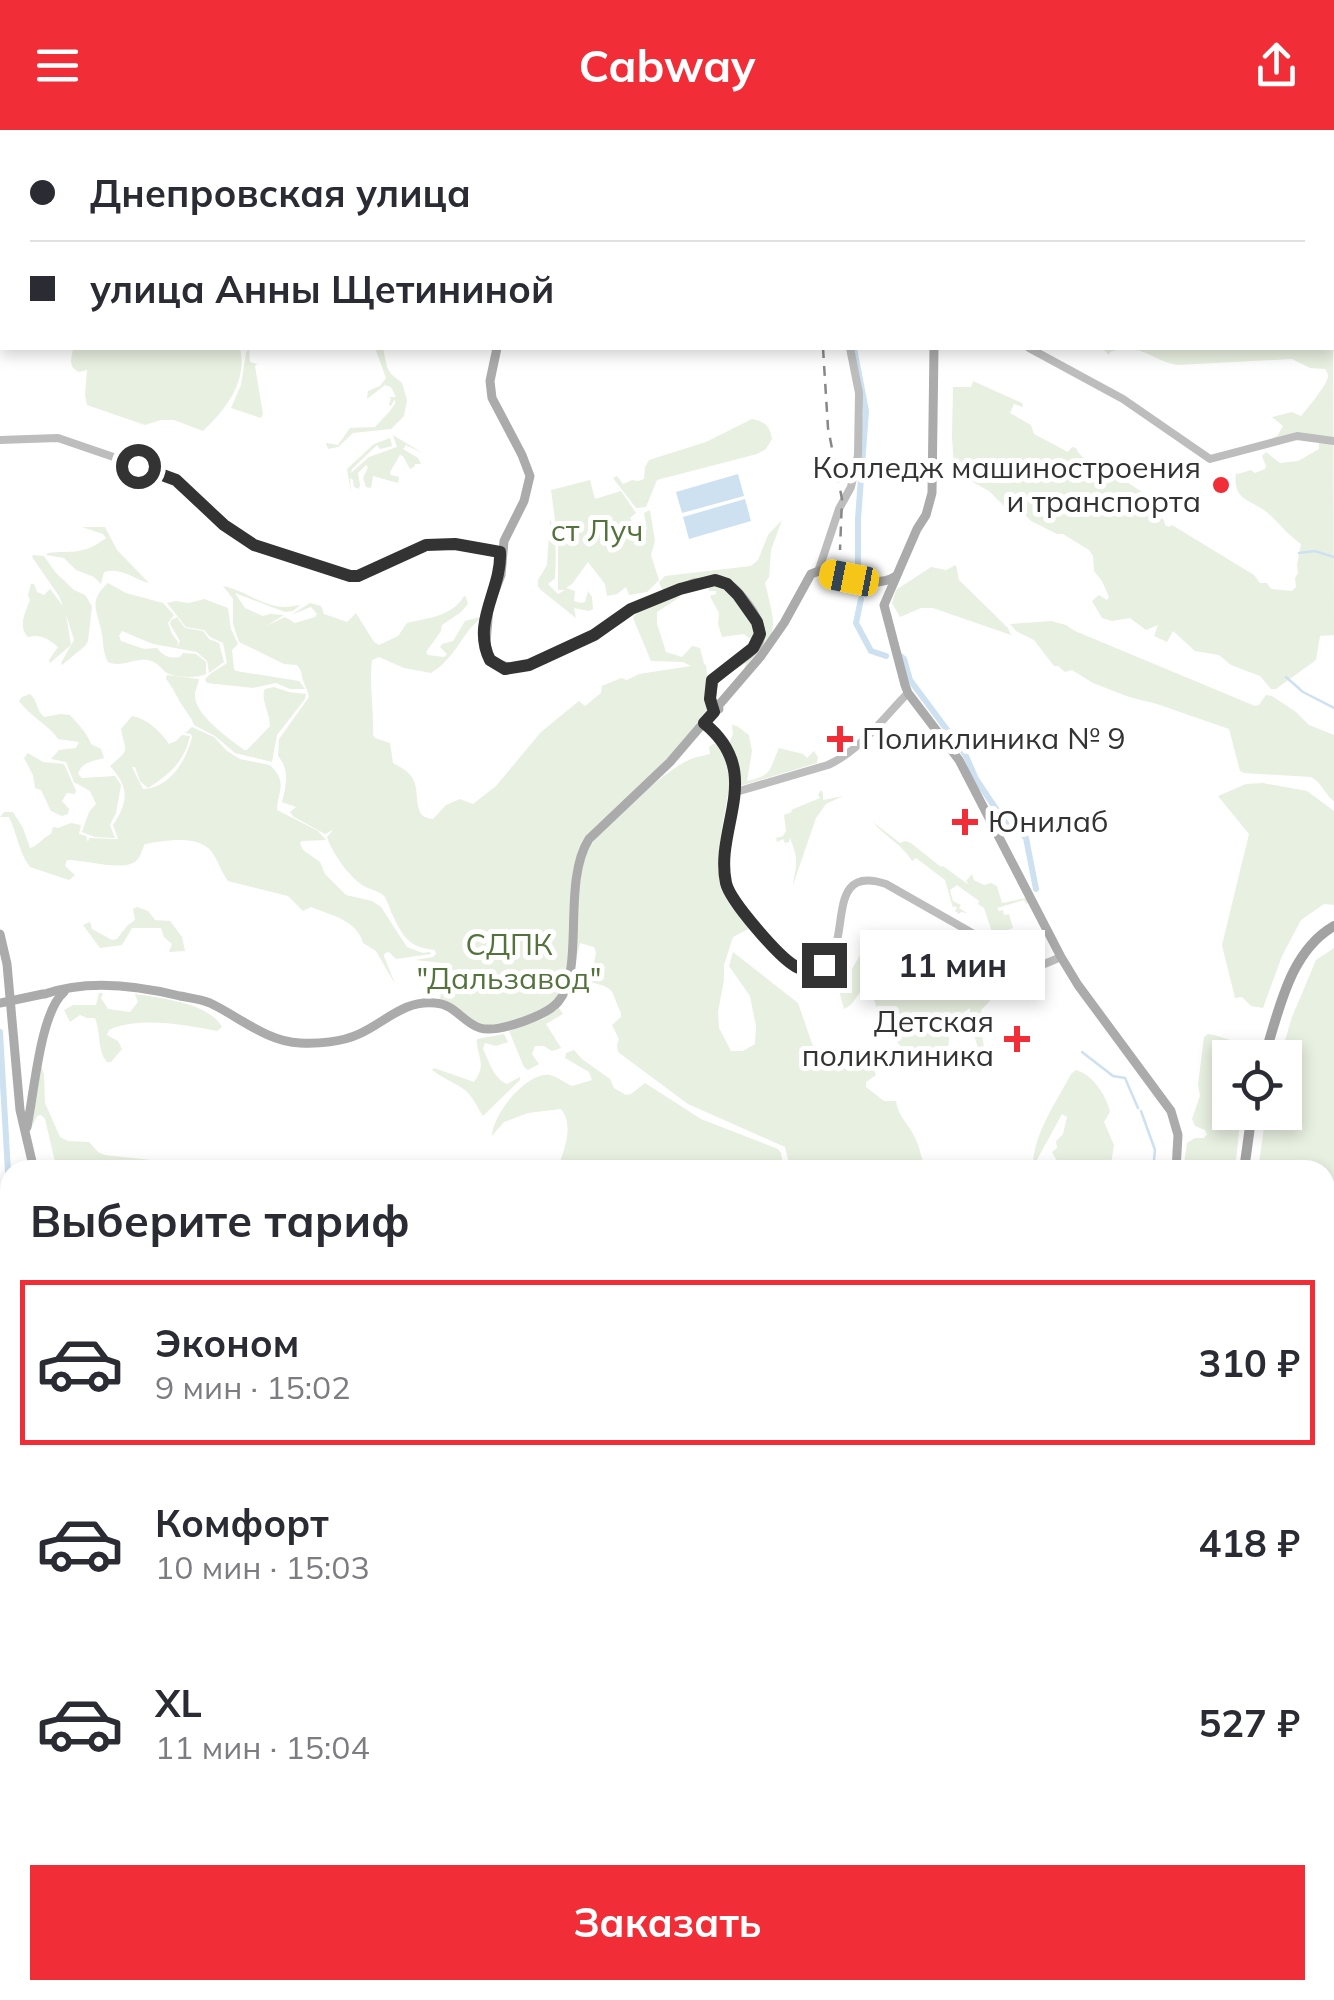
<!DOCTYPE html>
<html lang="ru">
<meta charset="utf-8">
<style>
:root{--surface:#fff;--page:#f2f2f3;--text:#2b2b33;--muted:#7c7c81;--line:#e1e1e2;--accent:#f12d37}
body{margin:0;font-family:Mulish,sans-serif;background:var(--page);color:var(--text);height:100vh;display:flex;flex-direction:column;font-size:38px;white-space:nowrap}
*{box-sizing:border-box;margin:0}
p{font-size:32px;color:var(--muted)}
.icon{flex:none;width:55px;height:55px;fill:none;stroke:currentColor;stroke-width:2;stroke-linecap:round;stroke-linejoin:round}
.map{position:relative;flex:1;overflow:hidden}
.panel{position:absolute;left:0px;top:1030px;width:1335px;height:840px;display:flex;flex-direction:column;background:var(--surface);border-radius:30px 30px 0 0;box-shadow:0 5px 15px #0003}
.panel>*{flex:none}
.top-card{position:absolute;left:0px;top:0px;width:1335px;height:220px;box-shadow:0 5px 15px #0003;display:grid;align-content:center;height:220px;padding:0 30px;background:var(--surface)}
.tools{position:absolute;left:1212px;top:910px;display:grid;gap:20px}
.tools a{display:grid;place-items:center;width:90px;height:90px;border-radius:0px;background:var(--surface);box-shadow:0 5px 15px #0003;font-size:50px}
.end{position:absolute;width:45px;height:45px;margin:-22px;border:12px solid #333;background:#fff;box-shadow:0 0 0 5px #fff}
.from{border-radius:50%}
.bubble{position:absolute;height:70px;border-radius:0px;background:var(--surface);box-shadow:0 5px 15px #0003;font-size:32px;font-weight:700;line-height:70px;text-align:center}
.car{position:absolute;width:30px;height:60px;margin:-30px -15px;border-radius:12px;box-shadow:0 0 8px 2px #0007;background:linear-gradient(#f5c518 24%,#345 0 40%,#f5c518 0 76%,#345 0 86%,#f5c518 0)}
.top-card b{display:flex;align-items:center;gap:35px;height:95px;font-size:38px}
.top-card b+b{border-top:2px solid var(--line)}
.top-card i{width:25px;height:25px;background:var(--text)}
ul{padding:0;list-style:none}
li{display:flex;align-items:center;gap:30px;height:165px;margin:0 20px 15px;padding:0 10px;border:5px solid transparent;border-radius:0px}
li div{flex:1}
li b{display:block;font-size:38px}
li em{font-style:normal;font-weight:700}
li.on{border-color:var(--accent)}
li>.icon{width:90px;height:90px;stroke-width:1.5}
h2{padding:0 30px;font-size:45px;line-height:120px}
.cta{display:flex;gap:20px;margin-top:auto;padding:20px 30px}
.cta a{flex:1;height:115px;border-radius:0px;background:var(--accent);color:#fff;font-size:40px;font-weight:700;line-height:115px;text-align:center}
header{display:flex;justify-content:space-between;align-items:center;height:130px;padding:0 30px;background:var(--accent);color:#fff;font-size:45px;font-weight:700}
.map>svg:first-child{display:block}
.green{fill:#e8f0e1}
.water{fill:#cde1f0}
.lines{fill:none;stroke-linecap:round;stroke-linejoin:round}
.stream{stroke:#cde1f0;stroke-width:2.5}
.river{stroke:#cde1f0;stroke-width:6}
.secondary{stroke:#bdbdbd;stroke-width:8}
.primary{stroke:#ababab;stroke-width:9}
.trunk{stroke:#a2a2a2;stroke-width:10}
.rail{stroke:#888;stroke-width:2.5;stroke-dasharray:10 8;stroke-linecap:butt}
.primary-bridge{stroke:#ababab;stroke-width:9}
.route{stroke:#333;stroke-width:12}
.poi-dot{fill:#f12d37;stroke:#fff;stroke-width:4}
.labels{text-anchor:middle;stroke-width:10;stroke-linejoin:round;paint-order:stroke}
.poi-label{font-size:30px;fill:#333;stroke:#fff;text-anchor:end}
.park-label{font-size:30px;fill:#54733c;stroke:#fff}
</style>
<header><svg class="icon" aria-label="menu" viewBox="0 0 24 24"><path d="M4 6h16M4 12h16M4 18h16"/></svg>Cabway<svg class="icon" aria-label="share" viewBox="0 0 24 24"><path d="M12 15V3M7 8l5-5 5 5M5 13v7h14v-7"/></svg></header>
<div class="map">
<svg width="1334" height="1870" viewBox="0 0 1334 1870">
<rect width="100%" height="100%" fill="#fff"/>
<g class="green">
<path d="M1333,176L1334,505L1320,506L1316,530L1276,559H1271L1260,546L1231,535L1219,525L1195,521L1173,501L1167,512L1154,506L1158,495L1146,500L1130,488L1112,491L1102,488L1092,471L1099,465L1107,470L1109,467L1102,451L1094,441L1093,426L1089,420L1063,404H1057L1031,391L1015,375L1006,378L989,361L969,350L967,340L954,337L952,307L953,257H971L973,251L1022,273L1023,277L1014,274L1010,283L1031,295L1034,304L1068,322L1072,317L1076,318C1079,326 1093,336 1102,336L1106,341L1111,342L1150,367L1158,362V375L1154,383L1164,390L1165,395L1169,397L1172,395L1254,445L1260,453H1267L1271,459L1292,461L1296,457L1295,448L1298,443L1297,435L1301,414C1288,405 1282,396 1270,385C1254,369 1232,373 1236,343L1238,344L1251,340L1255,343L1265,339L1266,336L1262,326L1266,322L1280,333L1298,331L1319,319V308L1269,310L1278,305L1283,296L1272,287L1292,282L1301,286C1307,279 1328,254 1328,246C1328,243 1326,241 1325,239L1310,238L1292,229L1178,235C1148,230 1144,212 1110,222L1109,225L1102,218H1332Z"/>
<path d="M73,218H240C248,251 226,279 203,301L174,290H161L145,295L87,275L85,265L87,240L79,242C67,236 72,228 73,218Z"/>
<polygon points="249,218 250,232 257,234 255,236 263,284 261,288 231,278 241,255 246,223"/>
<polygon points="375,218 383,218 387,237 391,244 402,253 407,270 404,286 391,299 353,303 338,317 328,319 326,313 338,315 350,298 375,297 389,282 395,274 395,269 391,276 389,275 391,268 388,267 396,267 391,257 385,255 367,269 368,261 380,256 386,248"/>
<path d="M752,289C765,291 770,297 772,309L766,319L757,324L657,350L646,377L636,378L613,348L617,346L623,354L632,350L638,351L644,349L645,337L649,330L706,312Z"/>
<polygon points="393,305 424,324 406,315 403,319 418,328 421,334 415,334 414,337 410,339 403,326 400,325 390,342 391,345 399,347 398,353 373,346 371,358 366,357 363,348 368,337 366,335 358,343 360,355 359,359 354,357 353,350 350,348 351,362 347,339 374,314 390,308 392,316 380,319 377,315 352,339 351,343 369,327 397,317"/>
<path d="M590,350L595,369L621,361L636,383L630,388L637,401L643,402L647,399L644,383L650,380L655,411L651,425L659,450L647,462L629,465L626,457L617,464L607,466L605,454L588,432L572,454L566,458L575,461L574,471L581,473L585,472L588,461L592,467L593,479L589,481L574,478L576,488L541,460L538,456V450L547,435L550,389C557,407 556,428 555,448L548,454L558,464L565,460H558V413L551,360Z"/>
<path d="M782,390L771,420L769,447L765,453C778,505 778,500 744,540L746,533L720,550L731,542L730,540L764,504L725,449L663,461L659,452L665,446L751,436L758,430L768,405Z"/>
<path d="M82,397H105L117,420L149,453C133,449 122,437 104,442L101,454L94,447L76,440L64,428L46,425L48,423C74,420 82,426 106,408L103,404Z"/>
<path d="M33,425L44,426L55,442L74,460L85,465L92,476L88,511L85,516L62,535L61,533L74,510L66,484L71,515L50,533L49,530L58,517C48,509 41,504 28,507C18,496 25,483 30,470L28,465L31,454H34L37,462L44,465L50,459L63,476L59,466L32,427Z"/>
<polygon points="956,435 959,450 1008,498 1011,505 933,478 921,478 900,487 892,473 896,460 931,437 946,440"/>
<path d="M108,453L126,463L163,473L174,485L168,493L172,504L178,512L177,517L180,511L170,494L171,490L177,487L185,498L203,501L209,509L219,513L224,532L209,543L207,531L197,522L153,514L122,501L119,506L121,511L144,519L157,518C163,526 170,529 180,527L183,523L196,524L206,532V544C198,548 177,548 167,543C160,538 157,531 147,530C133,528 122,538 108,532C102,521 104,511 101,499C95,476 90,470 108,453Z"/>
<path d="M713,454C735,459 763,493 753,514L752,510L744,504L722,507L718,494L719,483L710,466L716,464V461H709L708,456Z"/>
<path d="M223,456C244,460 262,476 283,477C288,477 294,476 300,475L293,481L285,482L235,463L245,478L263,486L270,484L284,485L266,496L285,487L295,493L315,487L317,484L311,477L291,485L310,473L321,476L324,484L347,492L356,483L374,512L379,515L398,506L407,493C428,488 453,486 464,466L466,467L468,474L461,482L442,495L441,501L426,522L428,525L444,527L447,524L440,517L442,514L453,511L465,491L481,487L484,482C481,489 475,493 469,500C457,516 449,532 431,543L404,538L379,527L372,530C369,555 374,579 373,605L375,608L390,613L393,633C400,637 409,641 413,649C421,664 411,688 433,689L446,675L460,669L473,674L496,656L541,602L579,571L585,576L601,563L602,556L621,548L627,550L639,544L691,536L683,532L651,531L633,488C639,477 666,466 680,467L657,482V494L666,522L682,527L692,516L700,518L704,534L706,535L711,584L589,708L580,734L571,828L561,866L532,888L479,897L440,872L443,833L415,830L433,827L436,824L435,820C407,817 403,806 391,782C391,780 386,769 385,767C380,761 371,760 364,756C350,748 332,723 327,707L333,700L325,704L294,687L290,682L296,677L282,672C286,655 290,640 278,626L279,609L309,567C307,556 302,553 301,541L297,535L284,534L239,512L233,494V469Z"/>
<path d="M204,469L228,478L231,499L238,514L232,520L234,539L236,541L299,551L305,559H290L276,553L253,558L207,553L205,550C209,543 220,538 227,533L223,513L210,507L204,500L186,497L167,473L176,471L189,473Z"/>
<path d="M1051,491L1066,495L1075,501L1255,576L1259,575L1266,565L1272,566L1296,582L1309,595L1334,605V671C1324,664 1322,652 1311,647L1244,643L1240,641L1229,599L1157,574L1129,567L1093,553L1072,540L1065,542L1058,536H1054L1034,510L1016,501L1010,494Z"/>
<path d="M167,545L199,549C198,555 195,560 195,565C194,585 230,609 244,620H247L270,596C270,583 260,569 265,559L274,557L289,562L306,564L305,569L277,605L272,632L235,623L215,606L194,595C191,586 187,583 182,575C176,566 173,557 166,549Z"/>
<path d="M30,564C38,571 36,580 44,587L60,584L70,585C77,593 88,604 91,614L101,619L104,628C94,631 81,632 78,644L82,648L115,646L121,655L116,683L110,695L115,708L95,707L82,702L89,682L96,674L90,661L74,652L66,632L51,629L59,620L76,618L79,612L58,609C50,596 31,587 19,571L22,567Z"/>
<path d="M132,586C148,589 161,602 169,614L176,611L182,605L190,606C184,632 170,644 148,658L140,651L135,637H132L143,659C170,658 186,631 192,607L191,604L185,603L192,597L214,607L227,621L240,629L270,635C288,653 278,659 277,680L318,701L326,710L302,711L300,713L303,720L320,732L325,744L346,765L372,771L381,777L407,817L423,823L430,822L431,824L396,829L389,822L385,823L384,826L395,854L376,821L363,813C358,791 331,785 311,777L303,781L288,766L228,751C221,742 218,730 211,721C197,704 163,711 145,714C142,719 141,726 137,730C125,743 84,729 67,730L65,736L75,745L69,750L30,737C19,723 17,703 9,687H0L4,682H13L23,698L30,718C38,716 42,708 51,704L53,697L58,698L71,693L81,695L79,704L86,706L88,712L89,708L118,709L113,695C129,671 129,657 110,636C132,617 125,623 121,599Z"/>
<path d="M732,595L737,596L749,605L752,621L747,651C774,645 769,639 779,618L803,624L807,628L814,621L818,627L817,633L740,656L729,614L733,604Z"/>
<path d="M713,614H718L724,624L732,662L728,663C724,692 713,730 722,759C727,775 740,786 750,798L733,807L724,835V850L718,882L719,898L731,921H743L755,914L756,896L750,866L729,836L733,822L798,873L815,922C843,911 850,927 874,940L876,945L866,952V957L884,971H896C898,987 909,994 915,1008C920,1018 922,1029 925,1040H794L790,1038L785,1017L688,974L618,922L617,915L619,909L612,895L621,887V883C609,857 617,860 591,852L596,822L594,817L580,813L575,834C578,801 574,749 589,719C601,696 664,642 687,631C694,627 702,626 710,624L709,617Z"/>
<polygon points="28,623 43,632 64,634 76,661 75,664 67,663 62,671 69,679 68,684 62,686 51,681 41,660 35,658 33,645 24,628"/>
<polygon points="1263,653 1307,661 1334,681 1334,775 1324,774 1301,790 1282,826 1263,878 1251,876 1242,867 1235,868 1222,815 1249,704 1218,666 1246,654"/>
<path d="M821,660L823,663V670L843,666L826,674L816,688L793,755C793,748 796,742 796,735C797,725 793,716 790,708L789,712L785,713L783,709L777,712L776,708L783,706L786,701L784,685L792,682L791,680L820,668L818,665Z"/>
<path d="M873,692L900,713L905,711L911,713L941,737L943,736L969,755L966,751L972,744L974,750L984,755L991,753L997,756L1002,773L1026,768L1029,772L1026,774L1024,770L997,778L999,781L1003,780L1004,785L1009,784L1013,798L1000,803L1004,815L1008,817L1011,823L996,814L984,778L978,774L979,771L957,755L950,760L953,771L961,775L959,778L967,783L961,782L959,784L955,781L957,778L954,776L953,778L945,750L916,728L912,731C903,715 884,706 873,692Z"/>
<polygon points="137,777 148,781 155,790 170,791 182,807 185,821 169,822 172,814 164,807 161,798 132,798 122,815 100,818 83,795 90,792 92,799 112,810 117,809 127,796 135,790 133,779"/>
<path d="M887,814H906L922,819L931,817L954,834L970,838L984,854L986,861L984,864L988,865L990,871L981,880L986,902L982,904L985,925L995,922V924L981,927L970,893L975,891L970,885V878L953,890L950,895L947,934H936L928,928H923L916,941C907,921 895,911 883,893C875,880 877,866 864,858C856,865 854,875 844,879L839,861L863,820Z"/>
<polygon points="1334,818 1334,1575 1325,1587 1325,1040 1258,1040 1266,983 1285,982 1285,928 1280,927 1292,887 1316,830"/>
<path d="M99,863H103L101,868L108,879L130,882L138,872L135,864C161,868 209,873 222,897L217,901C186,895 138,886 109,900L107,905L118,911L122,919L111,932H107C97,921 101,902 95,888H87L80,885L70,892L64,880L73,875H96Z"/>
<polygon points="559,878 563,884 546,894 561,918 552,921 544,916 535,916 532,924 539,934 528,940 524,937 509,901 543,889"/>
<path d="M504,904L508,912L496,916L485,913L483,919C489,931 494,949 507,954L520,947V950L483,986C477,977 472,964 462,958C453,952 441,947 432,940L434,938L474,952C488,933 476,926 477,909Z"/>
<path d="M1208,904C1216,905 1246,914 1251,920C1253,922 1253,925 1254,927L1230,928V982L1241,983L1235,1040H1183L1187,1013L1195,1008H1204L1207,1004L1205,1000L1195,996L1192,989L1200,966L1198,955L1204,907Z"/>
<path d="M574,920L582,929L610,949L614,958L626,965L631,964L645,953L701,989L778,1019L781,1023L784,1040H564L560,1032C566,1015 573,994 561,979L528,983L504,992L492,1006C492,985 527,941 550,945C556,946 567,954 572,956L592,950L589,942L565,928L566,923Z"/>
<polygon points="41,936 44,944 45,973 60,1007 68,1011 89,1012 98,1022 105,1025 152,1030 164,1040 57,1040 45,989 41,985 37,986 32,997"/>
<path d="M1076,940C1092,944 1107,966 1110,982L1104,992L1114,1015L1110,1040H1042L1046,1034L1057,1031L1052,1022L1057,1018L1056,1011L1063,1004L1067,987L1062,984L1033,1037C1033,1004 1056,973 1071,944Z"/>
<polygon points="0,1465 10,1497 10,1597 0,1591"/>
<polygon points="0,1601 10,1605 10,1860 52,1860 54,1870 0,1870"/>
<polygon points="1334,1613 1334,1870 1104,1870 1113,1860 1325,1860 1325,1626"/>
<polygon points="119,1860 436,1860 452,1870 429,1868 424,1870 119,1870"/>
<polygon points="443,1860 678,1860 675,1870 460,1870"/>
<polygon points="765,1860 812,1860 811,1868 828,1869 832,1860 1084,1860 1071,1870 763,1870"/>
</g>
<g class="water">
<polygon points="738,344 744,366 682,383 676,362"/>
<polygon points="745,369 751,391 689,409 683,387"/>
</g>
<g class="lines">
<g class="stream">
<polyline points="1299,423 1315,421 1334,427"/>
<polyline points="1286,547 1303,562 1334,578"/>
<polyline points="1082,922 1113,946 1125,948 1138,978"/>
<polyline points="1141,981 1155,1020 1153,1040"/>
<polyline points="1325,1641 1334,1636"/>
<polyline points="1171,1860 1175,1870"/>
</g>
<g class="river">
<polyline points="758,0 760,2"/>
<polyline points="854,218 866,281 858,389 858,453"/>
<polyline points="861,469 856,493 871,521 886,526"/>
<polyline points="900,526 904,529 910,550 965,624 976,649 992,673 1007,695 1021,703 1026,708 1036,759"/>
<polyline points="0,902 10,1077"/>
<polyline points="1330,1870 1334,1866"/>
</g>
<g class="secondary">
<polyline points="748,0 750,2"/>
<polyline points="764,0 766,2"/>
<polyline points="611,2 614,0"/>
<polyline points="1029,218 1123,269 1210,329 1297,306 1334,311"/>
<path d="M0,310L58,308L169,346L182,354L224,395L254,415L350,446C375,447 399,423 423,416C449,408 477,418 502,423"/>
<polyline points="818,442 839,379 851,357 858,325 859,263 850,218"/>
<path d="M704,593C726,612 733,634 736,662C731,690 720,725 726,753C730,772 777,824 794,835C802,841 814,842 823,836C854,816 822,732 886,754L1025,833L1042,835L1061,827"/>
<path d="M736,662L828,635C861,620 883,588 908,563"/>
</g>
<g class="primary">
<polyline points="406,0 407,2"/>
<polyline points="890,0 890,2"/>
<path d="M497,218L490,251L492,268L522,325L530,346L524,371L504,411L501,445L489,477L486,513L488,524L493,532L511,538L524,536L593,504L639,475L694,453L720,450C734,455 741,465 750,477C781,522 738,524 714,551L711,569L719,579"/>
<polyline points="934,218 932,363 926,385 917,399 884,475 905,555 908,563 959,630 1061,827 1078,855 1171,981 1178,1005 1176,1040"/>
<polyline points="0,804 7,834 20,980 34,1040"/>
<path d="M45,864C88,849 136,855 180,866C190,868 200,869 210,873C238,886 267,912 300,913C318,914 342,912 359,904C386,892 403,870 435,873C455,874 463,893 480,898C498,903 546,886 558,872C586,840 561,753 589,709L670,632L761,526L784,493L811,444L819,441C840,448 877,459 896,446"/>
<path d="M25,999L27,997C34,965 40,882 64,862"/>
<polyline points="73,1860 75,1870"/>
</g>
<g class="trunk">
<path d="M1264,928C1279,881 1289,822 1334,796"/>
<polyline points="1244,1040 1252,982"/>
<polyline points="746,1870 749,1860"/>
</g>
<g class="rail">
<polyline points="683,0 687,2"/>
<polyline points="823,218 828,298 842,369 840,420"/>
<polyline points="0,1368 10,1390"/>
</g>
<polyline class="primary-bridge" points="0,873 43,864"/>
</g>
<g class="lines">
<path class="route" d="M138,336L176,350L224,395L254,415L350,446H358L426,415L455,414L500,422C502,460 471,492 490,530L505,539L529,535L594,505L631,479L680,459L715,450L727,454L738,465L757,492L760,504L753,518L712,550L710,569L714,582L704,593C766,643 714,697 726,753C730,771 779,827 795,836C805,842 815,840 824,835"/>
</g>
<g class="poi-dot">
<circle cx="1221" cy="355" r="10"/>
<path d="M835 594h10v10h10v10h-10v10h-10v-10h-10v-10h10z"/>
<path d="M960 677h10v10h10v10h-10v10h-10v-10h-10v-10h10z"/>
<path d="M1012 894h10v10h10v10h-10v10h-10v-10h-10v-10h10z"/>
</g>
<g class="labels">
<g class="poi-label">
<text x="1201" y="348">Колледж машиностроения<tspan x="1201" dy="34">и транспорта</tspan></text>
<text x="862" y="619" text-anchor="start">Поликлиника № 9</text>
<text x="988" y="702" text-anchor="start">Юнилаб</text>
<text x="994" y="902">Детская<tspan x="994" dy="34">поликлиника</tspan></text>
</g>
<g class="park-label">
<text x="597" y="411">ст Луч</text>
<text x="509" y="825">СДПК<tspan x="509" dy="34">"Дальзавод"</tspan></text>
</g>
</g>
</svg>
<div class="tools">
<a><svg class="icon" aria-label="locate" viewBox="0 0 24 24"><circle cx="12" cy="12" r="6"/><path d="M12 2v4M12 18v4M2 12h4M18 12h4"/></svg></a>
</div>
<i class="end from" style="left:138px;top:336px"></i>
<i class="end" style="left:824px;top:835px"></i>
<div class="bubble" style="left:860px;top:800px;width:185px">11 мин</div>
<i class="car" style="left:849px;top:448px;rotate:281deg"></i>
<div class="top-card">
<b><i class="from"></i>Днепровская улица</b>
<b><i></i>улица Анны Щетининой</b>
</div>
<section class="panel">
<h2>Выберите тариф</h2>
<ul>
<li class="on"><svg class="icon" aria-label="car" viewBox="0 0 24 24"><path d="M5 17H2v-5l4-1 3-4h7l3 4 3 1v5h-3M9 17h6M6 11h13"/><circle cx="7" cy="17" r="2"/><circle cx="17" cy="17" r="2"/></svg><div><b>Эконом</b><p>9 мин · 15:02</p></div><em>310 ₽</em></li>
<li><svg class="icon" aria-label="car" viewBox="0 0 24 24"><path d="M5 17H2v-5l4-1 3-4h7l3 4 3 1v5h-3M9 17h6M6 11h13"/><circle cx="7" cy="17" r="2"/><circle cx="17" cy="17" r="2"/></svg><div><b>Комфорт</b><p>10 мин · 15:03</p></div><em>418 ₽</em></li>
<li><svg class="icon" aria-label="car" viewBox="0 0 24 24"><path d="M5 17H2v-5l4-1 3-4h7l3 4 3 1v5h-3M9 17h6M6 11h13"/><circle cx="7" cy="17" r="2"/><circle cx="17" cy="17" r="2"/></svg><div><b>XL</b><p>11 мин · 15:04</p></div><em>527 ₽</em></li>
</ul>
<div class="cta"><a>Заказать</a></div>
</section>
</div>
